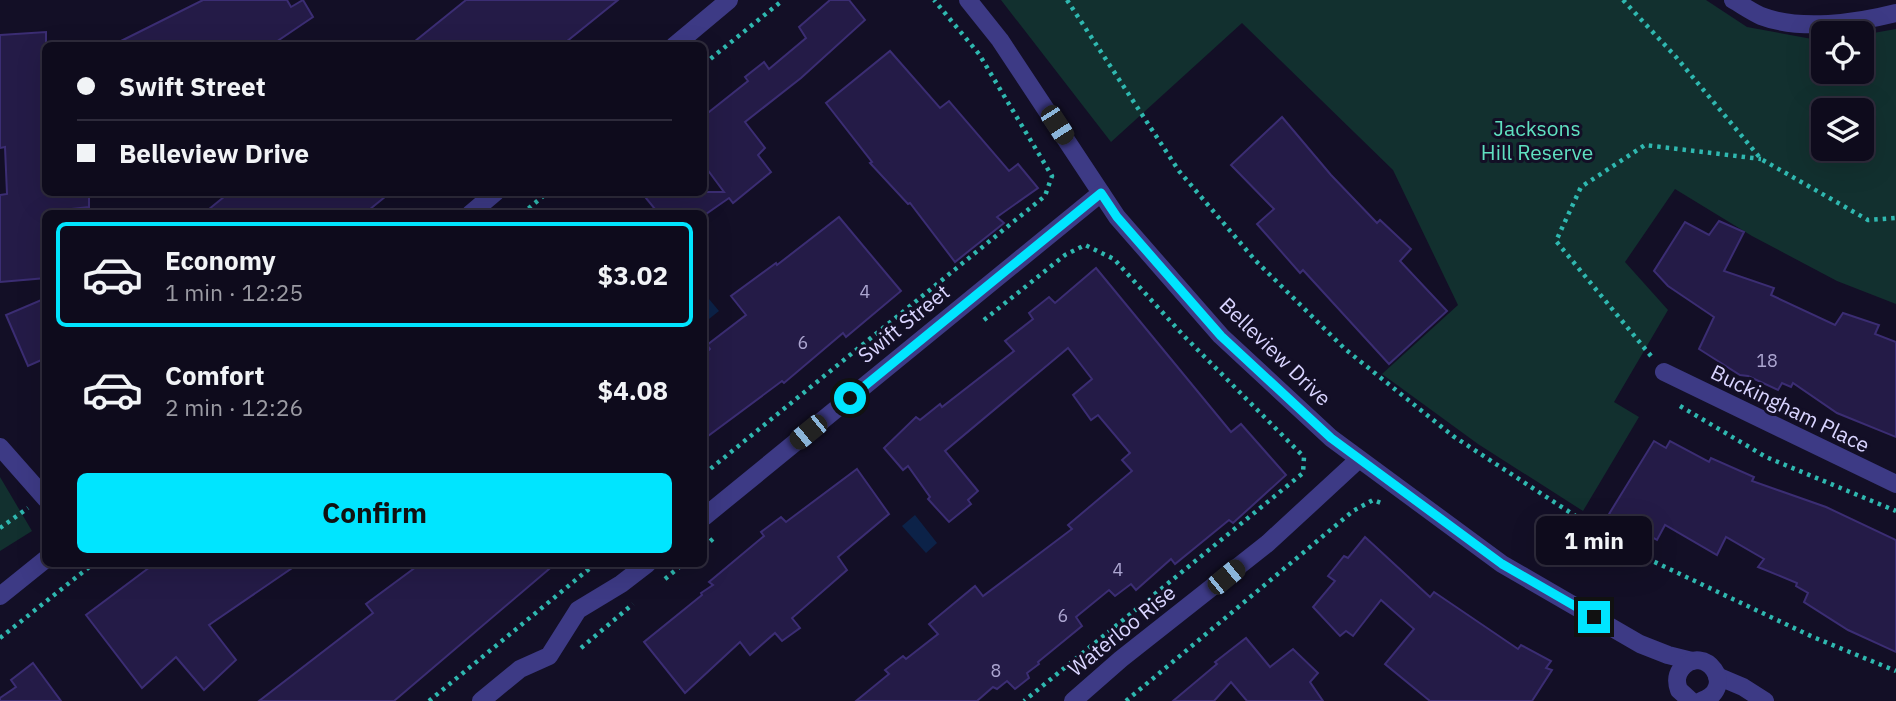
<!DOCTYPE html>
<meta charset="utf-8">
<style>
:root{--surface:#0e0b1c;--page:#1c1929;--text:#f1f3f6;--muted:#9b9ba3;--line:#2e2b3b;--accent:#00e5ff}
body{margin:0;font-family:"IBM Plex Sans",sans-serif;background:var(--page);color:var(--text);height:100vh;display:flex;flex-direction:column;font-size:26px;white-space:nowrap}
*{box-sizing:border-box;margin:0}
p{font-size:23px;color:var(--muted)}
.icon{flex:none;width:38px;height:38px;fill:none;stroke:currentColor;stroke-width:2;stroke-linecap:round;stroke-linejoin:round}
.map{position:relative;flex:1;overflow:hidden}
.side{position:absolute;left:42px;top:210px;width:665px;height:357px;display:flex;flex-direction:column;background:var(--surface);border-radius:10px;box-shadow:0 7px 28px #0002,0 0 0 2px var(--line)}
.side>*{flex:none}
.hud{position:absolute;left:42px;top:42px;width:665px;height:154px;border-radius:10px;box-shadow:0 7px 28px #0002,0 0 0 2px var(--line);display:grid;align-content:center;height:154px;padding:0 35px;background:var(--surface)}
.tools{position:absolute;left:1811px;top:21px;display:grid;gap:14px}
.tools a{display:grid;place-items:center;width:63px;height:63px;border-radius:10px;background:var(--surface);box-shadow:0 7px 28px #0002,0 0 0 2px var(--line);font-size:35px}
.end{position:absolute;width:32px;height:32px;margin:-16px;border:9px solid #00e5ff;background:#111;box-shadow:0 0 0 4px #111}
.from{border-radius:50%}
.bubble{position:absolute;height:49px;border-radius:10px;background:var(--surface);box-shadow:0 7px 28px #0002,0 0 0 2px var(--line);font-size:23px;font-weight:800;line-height:49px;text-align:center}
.car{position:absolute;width:21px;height:42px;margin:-21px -10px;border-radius:9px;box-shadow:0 0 5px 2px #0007;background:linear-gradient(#222 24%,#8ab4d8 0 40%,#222 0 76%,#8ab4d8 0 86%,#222 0)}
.hud b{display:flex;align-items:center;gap:24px;height:66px;font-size:26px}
.hud b+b{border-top:2px solid var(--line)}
.hud i{width:18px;height:18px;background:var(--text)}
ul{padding:12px 0 0;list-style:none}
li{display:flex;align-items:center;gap:21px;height:105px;margin:0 14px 10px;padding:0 21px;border:4px solid transparent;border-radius:10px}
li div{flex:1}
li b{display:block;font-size:26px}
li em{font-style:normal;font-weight:800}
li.active{border-color:var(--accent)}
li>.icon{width:63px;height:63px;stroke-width:1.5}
.cta{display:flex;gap:14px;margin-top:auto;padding:14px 35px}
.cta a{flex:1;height:80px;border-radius:10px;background:var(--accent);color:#111;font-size:28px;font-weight:800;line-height:80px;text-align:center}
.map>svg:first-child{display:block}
.green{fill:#12302f;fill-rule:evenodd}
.water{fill:#0c2248}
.building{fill:#241b47;stroke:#3b2d73;stroke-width:2}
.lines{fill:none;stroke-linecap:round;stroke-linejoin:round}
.path{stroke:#2fb8b0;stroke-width:4.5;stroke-dasharray:3.5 5;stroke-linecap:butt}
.minor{stroke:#3d3a85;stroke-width:18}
.route{stroke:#00e5ff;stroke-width:9}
.labels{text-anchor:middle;stroke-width:6;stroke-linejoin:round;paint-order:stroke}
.number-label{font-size:18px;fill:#aca6d1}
.park-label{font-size:21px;fill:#5fe0c0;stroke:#130f26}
.street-label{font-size:21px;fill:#d9d4ff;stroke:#130f26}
</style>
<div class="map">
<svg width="1896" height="701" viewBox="0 0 1896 701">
<rect width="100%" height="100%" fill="#130f26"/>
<g class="green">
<path d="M1001,0H1706L1747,27L1823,41L1824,72H1862V35L1896,29V304L1837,281L1752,236L1675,189L1625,262L1668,310L1614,402L1639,417L1583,511L1478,444L1382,374L1458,305L1393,170L1242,23L1111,142ZM1824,110H1862V149H1824Z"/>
<polygon points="0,477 32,531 0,551"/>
</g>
<g class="water">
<polygon points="709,299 719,311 704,323 704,303"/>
<polygon points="915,515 937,543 926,553 902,526"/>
</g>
<g class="building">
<polygon points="203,0 287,0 291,7 303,0 313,17 270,46 111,46"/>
<polygon points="466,0 618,0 561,46 409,46"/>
<polygon points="830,0 849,0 865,20 801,78 745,122 765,148 758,155 771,172 733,203 729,198 706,214 659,214 641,192 724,192 704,165 704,116 748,81 745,77 764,62 769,69 806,38 799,27"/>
<polygon points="46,32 46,192 89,192 89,207 46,212 46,278 0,282 0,195 7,194 5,147 0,148 0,35"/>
<polygon points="890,51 940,108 949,101 1009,171 1018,164 1038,188 997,217 1004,223 955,262 910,203 908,204 870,163 872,162 826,103"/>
<polygon points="1282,117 1331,175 1377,223 1380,220 1411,249 1400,261 1447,311 1389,364 1303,270 1300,273 1257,224 1274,209 1231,165"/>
<polygon points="230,192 391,192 364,214 203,214"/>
<polygon points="839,217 901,291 846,337 843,333 784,383 782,381 704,439 704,355 710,349 707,345 746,315 731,296 776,263 777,265"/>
<polygon points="1719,221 1744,232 1724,271 1774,288 1771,295 1835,325 1843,313 1879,325 1875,334 1896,342 1896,437 1837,413 1793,383 1791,387 1782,383 1778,390 1748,376 1740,375 1699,349 1714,317 1668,286 1654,271 1685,222 1709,235"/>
<polygon points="1096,268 1231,432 1241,424 1286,475 1233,523 1229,520 1175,564 1171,559 1136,590 1131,584 1115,596 1109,590 1076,617 1082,626 1038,662 1039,664 1027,673 1029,678 1015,689 1007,681 997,689 993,687 977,701 856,701 889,674 885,670 903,656 906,659 938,634 929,624 975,586 983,596 1072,529 1068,525 1132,471 1122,460 1130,453 1098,415 1091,420 1073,395 1092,379 1068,348 945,451 978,491 968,500 971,504 949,522 928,499 930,497 908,466 903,470 884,448 916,417 920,420 940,404 942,407 1014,351 1005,341 1033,319 1029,313 1049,297 1055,303"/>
<polygon points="46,298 46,358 28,366 6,315"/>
<polygon points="1654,441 1666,448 1670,441 1709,462 1711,458 1754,477 1752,481 1826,507 1896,540 1896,652 1848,630 1804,602 1808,593 1796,586 1797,583 1758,567 1764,559 1726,537 1717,555 1665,525 1657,540 1609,514"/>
<polygon points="857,469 889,514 838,557 847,570 792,618 800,628 782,641 775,633 750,655 740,642 685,693 644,642 702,595 701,593 713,585 709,582 764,536 761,532 781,517 786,522"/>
<polygon points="1365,537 1430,597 1434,592 1518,649 1521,645 1551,661 1546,668 1552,670 1532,701 1430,701 1385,664 1414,629 1381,600 1353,636 1346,631 1340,636 1313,607 1335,581 1328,576 1344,556 1348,558"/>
<polygon points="154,564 298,564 209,625 236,660 204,690 176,657 142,688 86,615"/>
<polygon points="420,564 555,564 394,701 259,701 373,613 366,604"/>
<polygon points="1246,638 1270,667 1293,649 1318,673 1310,682 1323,701 1247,701 1231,682 1214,701 1173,701 1217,664 1215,662"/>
<polygon points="33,663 61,701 0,701 0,698 16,687 11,680"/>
</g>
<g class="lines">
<g class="path">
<polyline points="1067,0 1179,171 1255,260 1345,349 1453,436 1623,547 1813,637 1896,671"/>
<polyline points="1623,0 1676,57 1761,159 1868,220 1896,218"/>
<polyline points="704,64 783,0"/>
<polyline points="522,214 548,192"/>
<polyline points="984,320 1065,255 1085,245 1114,259 1183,335 1304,457 1303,473 1024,701"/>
<polyline points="1651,356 1556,241 1581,187 1645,145 1761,159"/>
<polyline points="1680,406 1766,457 1896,511"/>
<polyline points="704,474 1045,196 1052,176 979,54 934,0"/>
<polyline points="0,528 28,508"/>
<polyline points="704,547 716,536"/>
<polyline points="665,579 683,564"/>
<polyline points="0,638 93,564"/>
<polyline points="581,648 633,604"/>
<polyline points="429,701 595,564"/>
<polyline points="1126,701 1353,511 1373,500 1381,503"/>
</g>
<g class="minor">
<polyline points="968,0 1000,40 1117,217 1221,336 1331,438 1502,564 1640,644 1668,655 1692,661"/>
<path d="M1733,0C1742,5 1752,12 1761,16C1800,31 1857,23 1896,13"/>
<polyline points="674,46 729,0"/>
<polyline points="470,214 496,192"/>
<polyline points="1664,372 1896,484"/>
<polyline points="0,447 46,499"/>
<polyline points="704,517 1101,193"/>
<polyline points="0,596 46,559"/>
<polyline points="1717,676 1743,687 1765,701"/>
<polyline points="481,701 520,669 549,656 578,610 621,584 647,564"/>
<polyline points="1073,701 1121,659 1268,543 1358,460"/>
<path d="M1691,701L1679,690C1676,682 1676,676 1681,669C1704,641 1739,688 1701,701"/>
</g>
</g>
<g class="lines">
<polyline class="route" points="850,398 1101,193 1117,217 1221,336 1331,438 1502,564 1594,617"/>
</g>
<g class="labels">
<g class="number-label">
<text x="865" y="298">4</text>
<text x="803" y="349">6</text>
<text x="1767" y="367">18</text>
<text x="1118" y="576">4</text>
<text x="1063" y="622">6</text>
<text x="996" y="677">8</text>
</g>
<g class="park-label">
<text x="1537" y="136">Jacksons<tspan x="1537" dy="24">Hill Reserve</tspan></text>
</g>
<g class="street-label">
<text transform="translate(904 324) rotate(-39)" y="7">Swift Street</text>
<text transform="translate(1275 352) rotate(44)" y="7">Belleview Drive</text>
<text transform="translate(1790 409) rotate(26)" y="7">Buckingham Place</text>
<text transform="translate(1122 631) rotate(-39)" y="7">Waterloo Rise</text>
</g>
</g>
</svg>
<div class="tools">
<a><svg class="icon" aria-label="locate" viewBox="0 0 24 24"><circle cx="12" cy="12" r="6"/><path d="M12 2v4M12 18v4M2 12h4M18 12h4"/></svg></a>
<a><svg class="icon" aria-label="layers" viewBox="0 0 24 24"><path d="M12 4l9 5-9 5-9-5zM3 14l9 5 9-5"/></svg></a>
</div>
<i class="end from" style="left:850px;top:398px"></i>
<i class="end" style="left:1594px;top:617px"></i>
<div class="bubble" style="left:1536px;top:516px;width:116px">1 min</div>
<i class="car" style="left:1057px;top:125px;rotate:147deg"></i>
<i class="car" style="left:808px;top:432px;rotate:231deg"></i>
<i class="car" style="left:1226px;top:577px;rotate:51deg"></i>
<div class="hud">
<b><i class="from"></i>Swift Street</b>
<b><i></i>Belleview Drive</b>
</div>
<section class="side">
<ul>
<li class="active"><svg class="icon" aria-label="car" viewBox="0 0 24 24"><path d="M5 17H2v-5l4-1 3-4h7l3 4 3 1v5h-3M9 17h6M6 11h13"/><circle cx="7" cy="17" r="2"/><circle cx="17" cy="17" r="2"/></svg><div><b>Economy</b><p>1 min · 12:25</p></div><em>$3.02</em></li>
<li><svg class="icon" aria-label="car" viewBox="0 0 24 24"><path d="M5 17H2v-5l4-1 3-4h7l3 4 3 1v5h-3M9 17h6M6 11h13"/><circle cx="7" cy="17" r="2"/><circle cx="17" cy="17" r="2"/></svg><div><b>Comfort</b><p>2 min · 12:26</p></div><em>$4.08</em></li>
</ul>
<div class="cta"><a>Confirm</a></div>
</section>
</div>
